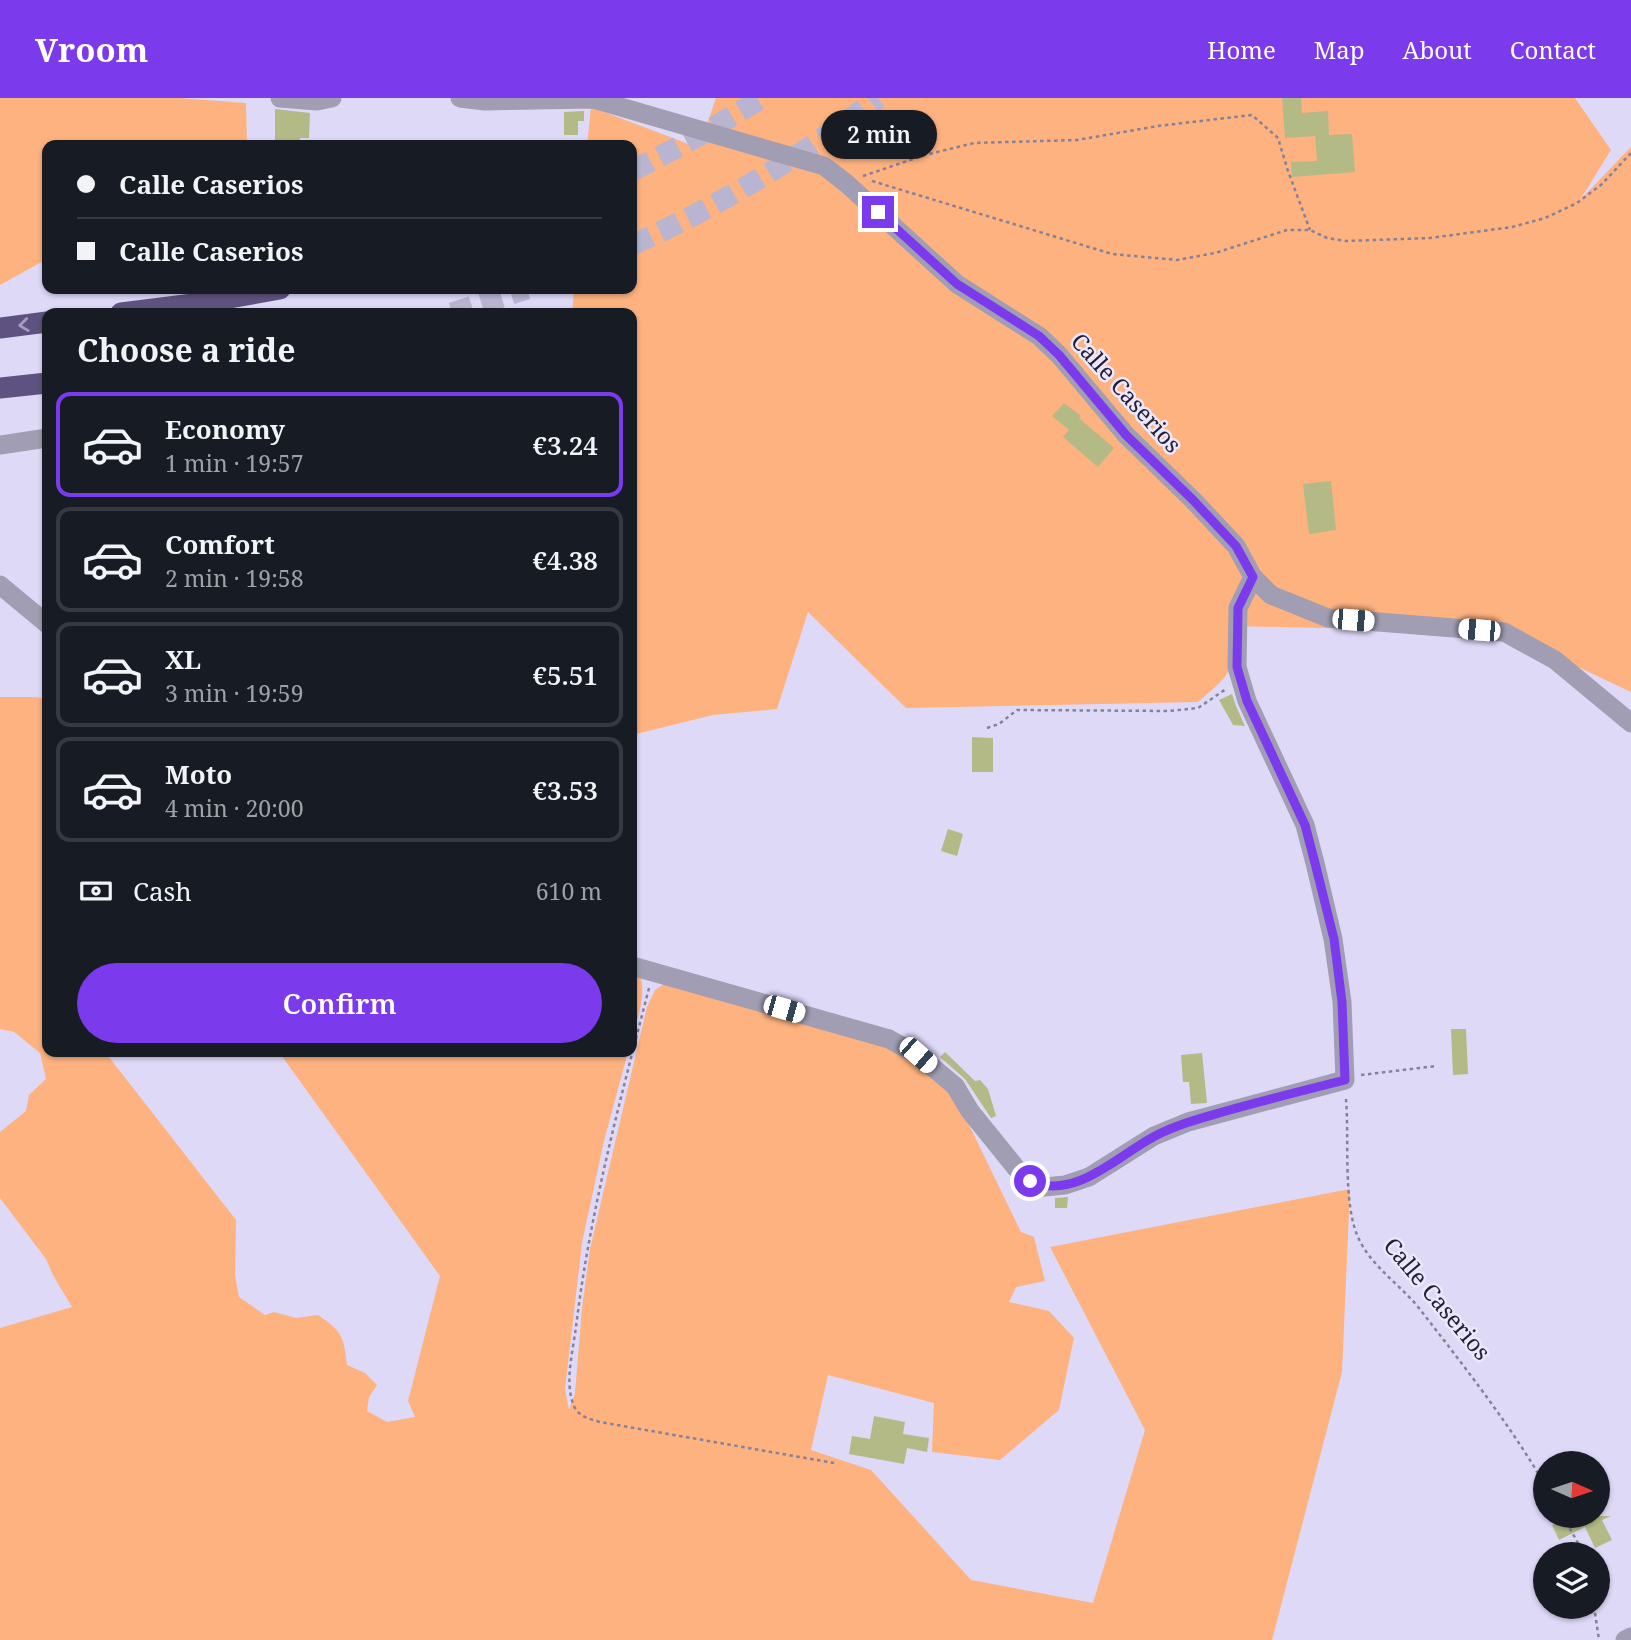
<!DOCTYPE html>
<meta charset="utf-8">
<style>
:root{--surface:#171b24;--page:#242831;--text:#f1f3f6;--muted:#9ea1a6;--line:#363941;--accent:#7c3aed}
body{margin:0;font-family:"Noto Serif",serif;background:var(--page);color:var(--text);height:100vh;display:flex;flex-direction:column;font-size:26px;white-space:nowrap}
*{box-sizing:border-box;margin:0}
p{font-size:23px;color:var(--muted)}
.icon{flex:none;width:38px;height:38px;fill:none;stroke:currentColor;stroke-width:2;stroke-linecap:round;stroke-linejoin:round}
.map{position:relative;flex:1;overflow:hidden}
.details{position:absolute;left:42px;top:210px;width:595px;height:749px;display:flex;flex-direction:column;background:var(--surface);border-radius:14px;box-shadow:0 2px 5px #0004}
.details>*{flex:none}
.banner{position:absolute;left:42px;top:42px;width:595px;height:154px;border-radius:14px;box-shadow:0 2px 5px #0004;display:grid;align-content:center;height:154px;padding:0 35px;background:var(--surface)}
.needle{width:46px;rotate:93deg}
.buttons{position:absolute;left:1533px;top:1353px;display:grid;gap:14px}
.buttons a{display:grid;place-items:center;width:77px;height:77px;border-radius:50%;background:var(--surface);box-shadow:0 2px 5px #0004;font-size:35px}
.end{position:absolute;width:32px;height:32px;margin:-16px;border:9px solid #7c3aed;background:#fff;box-shadow:0 0 0 4px #fff}
.from{border-radius:50%}
.bubble{position:absolute;height:49px;border-radius:24px;background:var(--surface);box-shadow:0 2px 5px #0004;font-size:23px;font-weight:600;line-height:49px;text-align:center}
.car{position:absolute;width:21px;height:42px;margin:-21px -10px;border-radius:9px;box-shadow:0 0 5px 2px #0007;background:linear-gradient(#fff 24%,#345 0 40%,#fff 0 76%,#345 0 86%,#fff 0)}
.banner b{display:flex;align-items:center;gap:24px;height:66px;font-size:26px}
.banner b+b{border-top:2px solid var(--line)}
.banner i{width:18px;height:18px;background:var(--text)}
ul{padding:0;list-style:none}
li{display:flex;align-items:center;gap:21px;height:105px;margin:0 14px 10px;padding:0 21px;border:4px solid var(--line);border-radius:14px}
li div{flex:1}
li b{display:block;font-size:26px}
li em{font-style:normal;font-weight:600}
li.current{border-color:var(--accent)}
li>.icon{width:63px;height:63px;stroke-width:1.5}
h2{padding:0 35px;font-size:32px;line-height:84px}
.pay{display:flex;align-items:center;gap:18px;height:77px;padding:0 35px;font-size:26px}
.pay p{margin-inline-start:auto}
.action{display:flex;gap:14px;margin-top:auto;padding:14px 35px}
.action a{flex:1;height:80px;border-radius:42px;background:var(--accent);color:#fff;font-size:28px;font-weight:600;line-height:80px;text-align:center}
header{display:flex;align-items:center;gap:42px;box-sizing:border-box;height:98px;padding:0 35px;background:var(--accent);color:#fff}
header strong{font-size:33px}
nav{display:flex;gap:38px;margin-inline-start:auto;font-size:24px}
.map>svg:first-child{display:block}
.green{fill:#fdb280}
.building{fill:#b3ba86}
.lines{fill:none;stroke-linecap:round;stroke-linejoin:round}
.highway-tunnel{stroke:#b9b4d0;stroke-width:21;stroke-dasharray:21 10;stroke-linecap:butt}
.path{stroke:#86819a;stroke-width:2.5;stroke-dasharray:3.5 3.5;stroke-linecap:butt}
.minor{stroke:#a19db3;stroke-width:19}
.highway{stroke:#5e5380;stroke-width:21}
.oneway{stroke:#a49dbe}
.route{stroke:#7c3aed;stroke-width:9}
.labels{text-anchor:middle;stroke-width:5;stroke-linejoin:round;paint-order:stroke}
.street-label{font-size:23px;fill:#231f32;stroke:#ebe7fd}
</style>
<header>
<strong>Vroom</strong>
<nav><a>Home</a><a>Map</a><a>About</a><a>Contact</a></nav>
</header>
<div class="map">
<svg width="1631" height="1542" viewBox="0 0 1631 1542">
<rect width="100%" height="100%" fill="#dfd9f8"/>
<g class="green">
<polygon points="0,0 180,0 246,5 247,47 47,47 47,161 0,187"/>
<path d="M716,0H1575L1611,52L1580,102L1631,49V594L1504,534L1231,528C1233,576 1234,573 1198,604L906,610L808,514L777,611L713,617L632,637V215H572L574,191H632V47H587L591,9L699,50Z"/>
<path d="M0,599H37L47,602V954H105L236,1122L235,1177L239,1199L265,1217L274,1214L296,1220L318,1217C342,1233 344,1239 347,1267L365,1275L377,1287L369,1299L367,1313L387,1324L415,1319L408,1303L440,1178L279,954H628L604,1043L582,1145L565,1291L569,1312L575,1295L582,1210L590,1151L647,909L655,892L666,885L891,947L956,1000L1021,1134L1034,1139L1045,1183L1016,1189L1009,1204L1049,1213L1074,1240L1059,1312L1000,1362L932,1354L934,1305L828,1277L811,1352L871,1372L971,1482L1093,1505L1145,1332L1050,1149L1350,1091L1342,1274L1272,1542H0V1230L72,1209L53,1177L46,1161L0,1100V1034L26,1013L29,997L46,981L40,955L14,934L0,931Z"/>
<path d="M632,874L640,877C647,899 637,919 632,940Z"/>
</g>
<g class="building">
<polygon points="1282,0 1301,0 1302,15 1328,13 1329,37 1352,36 1355,74 1292,79 1291,64 1317,63 1315,38 1285,40"/>
<polygon points="275,11 310,15 309,40 300,40 300,47 275,47"/>
<polygon points="584,13 584,23 578,23 578,37 564,37 564,14"/>
<polygon points="1064,305 1081,318 1079,320 1114,350 1098,369 1063,339 1069,332 1052,318"/>
<polygon points="1331,383 1336,432 1309,436 1303,386"/>
<polygon points="1232,596 1236,608 1245,628 1233,627 1219,602"/>
<polygon points="972,639 993,640 993,674 972,674"/>
<polygon points="948,731 963,736 957,758 941,753"/>
<polygon points="1451,931 1466,931 1468,976 1453,977"/>
<polygon points="945,954 975,983 980,982 988,991 996,1018 991,1020 965,981 940,959"/>
<polygon points="1202,955 1207,1005 1191,1006 1189,984 1183,984 1181,957"/>
<polygon points="1068,1099 1067,1110 1055,1110 1055,1100"/>
<polygon points="874,1318 905,1324 903,1336 929,1340 927,1354 907,1350 904,1366 849,1356 852,1338 870,1341"/>
<polygon points="1575,1418 1611,1418 1602,1422 1612,1442 1595,1450 1585,1429 1559,1442 1552,1427"/>
</g>
<g class="lines">
<g class="highway-tunnel">
<polyline points="632,73 697,39 762,0"/>
<path d="M632,147C719,108 802,58 878,0"/>
<polyline points="452,215 527,191"/>
</g>
<g class="path">
<polyline points="863,78 925,57 974,45 1077,42 1158,28 1252,17 1278,40 1288,73 1310,132"/>
<polyline points="872,83 1112,156 1177,162 1215,155 1287,132 1310,132 1327,140 1346,143 1430,140 1512,129 1545,120 1577,105 1602,86 1631,55"/>
<polyline points="987,630 999,626 1017,612 1169,613 1198,610 1226,591"/>
<path d="M649,890C620,1003 590,1113 576,1229C573,1253 564,1285 574,1308C579,1319 590,1321 600,1324L834,1365"/>
<polyline points="1361,977 1436,968"/>
<path d="M1346,1001C1349,1039 1344,1092 1354,1128C1364,1164 1396,1182 1419,1210C1463,1267 1509,1325 1545,1387"/>
<polyline points="1563,1418 1584,1456"/>
<polyline points="1594,1508 1599,1542"/>
</g>
<g class="minor">
<polyline points="280,0 317,3 332,0"/>
<polyline points="460,0 485,3 593,1 824,68 846,85 957,186 1039,238 1059,257 1126,337 1193,402 1236,448 1253,479 1271,497 1328,520 1504,534 1555,562 1631,625"/>
<polyline points="0,347 47,340"/>
<polyline points="0,487 47,526"/>
<polyline points="632,868 889,941 918,957 955,988 970,1013 1016,1070 1030,1083 1044,1089 1065,1087 1089,1079 1154,1038 1188,1024 1345,982 1342,904 1333,841 1315,765 1305,727 1247,603 1237,569 1238,510 1253,479"/>
<polyline points="1625,1542 1631,1539"/>
</g>
<g class="highway">
<polyline points="121,215 201,205 280,191"/>
<polyline points="0,230 47,224"/>
<polyline points="0,290 47,285"/>
</g>
</g>
<defs><path id="oneway-chevron" d="M-2-3.5L2.5 0L-2 3.5" fill="none" stroke-width="1.6" stroke-linecap="round" stroke-linejoin="round" transform="scale(1.75)"/></defs>
<use class="oneway" href="#oneway-chevron" transform="translate(24 227) rotate(173)"/>
<g class="lines">
<path class="route" d="M878,114L957,186L1039,238L1059,257L1126,337L1193,402L1236,448L1253,479L1238,510L1237,569L1247,603L1305,727L1315,765L1334,841L1342,904L1345,982C1305,992 1265,1002 1226,1013C1202,1020 1178,1026 1155,1038C1117,1058 1075,1103 1030,1083"/>
</g>
<g class="labels">
<g class="street-label">
<text transform="translate(1126 295) rotate(48)" y="8">Calle Caserios</text>
<text transform="translate(1437 1201) rotate(50)" y="8">Calle Caserios</text>
</g>
</g>
</svg>
<div class="buttons">
<a><svg class="needle" viewBox="-14 -14 28 28"><path d="M0-13l5 13h-10z" fill="#e53935"/><path d="M0 13l5-13h-10z" fill="#9ea1a6"/></svg></a>
<a><svg class="icon" aria-label="layers" viewBox="0 0 24 24"><path d="M12 4l9 5-9 5-9-5zM3 14l9 5 9-5"/></svg></a>
</div>
<i class="end from" style="left:1030px;top:1083px"></i>
<i class="end" style="left:878px;top:114px"></i>
<div class="bubble" style="left:821px;top:12px;width:116px">2 min</div>
<i class="car" style="left:1353px;top:522px;rotate:95deg"></i>
<i class="car" style="left:1479px;top:532px;rotate:275deg"></i>
<i class="car" style="left:784px;top:911px;rotate:106deg"></i>
<i class="car" style="left:918px;top:957px;rotate:131deg"></i>
<div class="banner">
<b><i class="from"></i>Calle Caserios</b>
<b><i></i>Calle Caserios</b>
</div>
<section class="details">
<h2>Choose a ride</h2>
<ul>
<li class="current"><svg class="icon" aria-label="car" viewBox="0 0 24 24"><path d="M5 17H2v-5l4-1 3-4h7l3 4 3 1v5h-3M9 17h6M6 11h13"/><circle cx="7" cy="17" r="2"/><circle cx="17" cy="17" r="2"/></svg><div><b>Economy</b><p>1 min · 19:57</p></div><em>€3.24</em></li>
<li><svg class="icon" aria-label="car" viewBox="0 0 24 24"><path d="M5 17H2v-5l4-1 3-4h7l3 4 3 1v5h-3M9 17h6M6 11h13"/><circle cx="7" cy="17" r="2"/><circle cx="17" cy="17" r="2"/></svg><div><b>Comfort</b><p>2 min · 19:58</p></div><em>€4.38</em></li>
<li><svg class="icon" aria-label="car" viewBox="0 0 24 24"><path d="M5 17H2v-5l4-1 3-4h7l3 4 3 1v5h-3M9 17h6M6 11h13"/><circle cx="7" cy="17" r="2"/><circle cx="17" cy="17" r="2"/></svg><div><b>XL</b><p>3 min · 19:59</p></div><em>€5.51</em></li>
<li><svg class="icon" aria-label="car" viewBox="0 0 24 24"><path d="M5 17H2v-5l4-1 3-4h7l3 4 3 1v5h-3M9 17h6M6 11h13"/><circle cx="7" cy="17" r="2"/><circle cx="17" cy="17" r="2"/></svg><div><b>Moto</b><p>4 min · 20:00</p></div><em>€3.53</em></li>
</ul>
<div class="pay"><svg class="icon" aria-label="cash" viewBox="0 0 24 24"><path d="M3 7h18v10H3z"/><circle cx="12" cy="12" r="2"/></svg>Cash<p>610 m</p></div>
<div class="action"><a>Confirm</a></div>
</section>
</div>
